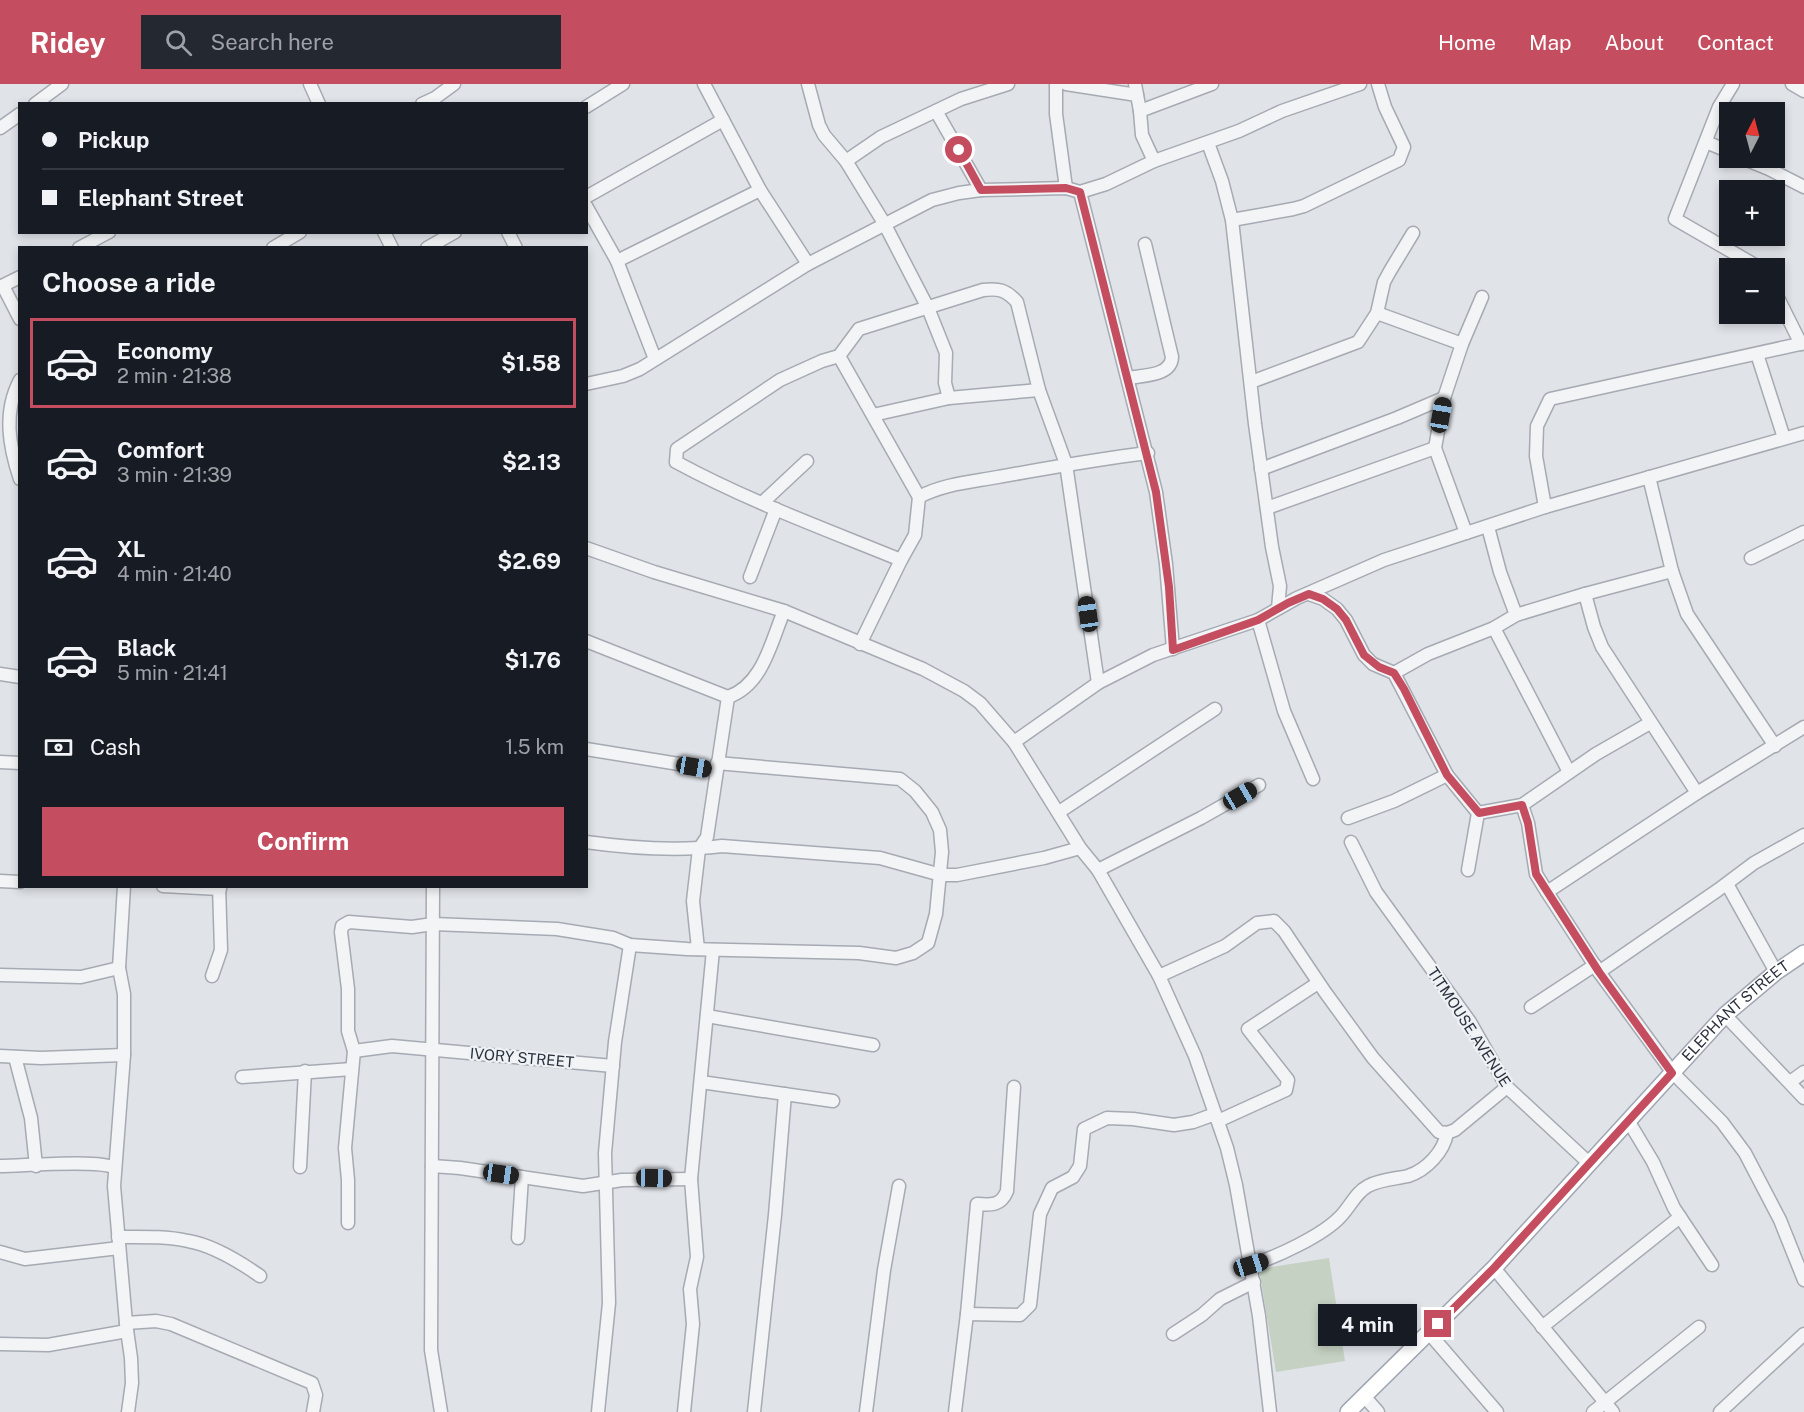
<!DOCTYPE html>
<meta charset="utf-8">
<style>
:root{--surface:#171b24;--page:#242831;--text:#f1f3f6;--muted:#9ea1a6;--line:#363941;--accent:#c44e5f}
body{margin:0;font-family:"Public Sans",sans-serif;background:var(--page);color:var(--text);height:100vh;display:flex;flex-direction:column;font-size:22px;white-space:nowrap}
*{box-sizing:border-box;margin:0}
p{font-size:20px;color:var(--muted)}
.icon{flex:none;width:33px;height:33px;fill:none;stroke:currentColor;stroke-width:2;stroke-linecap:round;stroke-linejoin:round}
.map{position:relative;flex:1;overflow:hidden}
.panel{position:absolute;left:18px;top:162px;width:570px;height:642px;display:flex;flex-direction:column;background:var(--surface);border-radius:0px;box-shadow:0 3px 9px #0003}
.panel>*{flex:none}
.guide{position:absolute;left:18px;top:18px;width:570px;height:132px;border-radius:0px;box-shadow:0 3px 9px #0003;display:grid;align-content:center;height:132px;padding:0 24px;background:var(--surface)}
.needle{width:39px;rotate:6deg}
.tools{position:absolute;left:1719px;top:18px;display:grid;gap:12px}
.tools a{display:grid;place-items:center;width:66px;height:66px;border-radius:0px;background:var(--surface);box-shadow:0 3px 9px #0003;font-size:30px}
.end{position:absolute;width:27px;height:27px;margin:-14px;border:8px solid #c44e5f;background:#fff;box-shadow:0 0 0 3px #fff}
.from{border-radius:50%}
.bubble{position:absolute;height:42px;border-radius:0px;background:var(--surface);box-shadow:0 3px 9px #0003;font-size:20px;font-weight:700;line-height:42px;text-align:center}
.car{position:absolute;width:18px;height:36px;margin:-18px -9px;border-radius:8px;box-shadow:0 0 4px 2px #0007;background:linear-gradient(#222 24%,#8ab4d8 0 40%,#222 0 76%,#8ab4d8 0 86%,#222 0)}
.guide b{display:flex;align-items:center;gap:21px;height:57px;font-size:22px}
.guide b+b{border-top:2px solid var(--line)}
.guide i{width:15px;height:15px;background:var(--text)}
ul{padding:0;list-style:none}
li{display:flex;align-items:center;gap:18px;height:90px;margin:0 12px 9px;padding:0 12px;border:3px solid transparent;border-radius:0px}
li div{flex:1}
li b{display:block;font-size:22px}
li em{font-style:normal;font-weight:700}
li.on{border-color:var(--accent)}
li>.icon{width:54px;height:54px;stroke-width:1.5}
h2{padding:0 24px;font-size:27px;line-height:72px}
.pay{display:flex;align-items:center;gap:15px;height:66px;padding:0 24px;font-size:22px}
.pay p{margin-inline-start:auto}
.action{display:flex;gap:12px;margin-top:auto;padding:12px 24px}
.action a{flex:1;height:69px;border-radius:0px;background:var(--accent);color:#fff;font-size:24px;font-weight:700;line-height:69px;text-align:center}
header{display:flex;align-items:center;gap:36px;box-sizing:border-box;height:84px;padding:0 30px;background:var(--accent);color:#fff}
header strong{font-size:28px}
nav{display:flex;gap:33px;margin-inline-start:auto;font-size:21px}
.search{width:420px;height:54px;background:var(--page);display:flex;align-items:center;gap:15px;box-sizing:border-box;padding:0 21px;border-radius:0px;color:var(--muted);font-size:22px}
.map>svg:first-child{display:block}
.pitch{fill:#c5d1c2}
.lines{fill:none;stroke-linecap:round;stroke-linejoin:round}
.minor-casing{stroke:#a6aab2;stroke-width:15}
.major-casing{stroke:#a0a7b3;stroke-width:18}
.minor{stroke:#f2f4f6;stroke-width:12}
.major{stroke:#fff;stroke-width:15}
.route{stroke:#c44e5f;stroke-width:8}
.labels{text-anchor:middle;stroke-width:4.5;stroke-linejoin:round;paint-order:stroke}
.street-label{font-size:15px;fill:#2a313e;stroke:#eff2f5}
</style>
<header>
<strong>Ridey</strong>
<div class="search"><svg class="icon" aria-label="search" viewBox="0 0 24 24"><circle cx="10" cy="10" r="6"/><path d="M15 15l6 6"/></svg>Search here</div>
<nav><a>Home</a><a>Map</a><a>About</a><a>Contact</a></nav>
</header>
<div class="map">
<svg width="1804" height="1328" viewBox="0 0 1804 1328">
<rect width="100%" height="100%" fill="#e0e3e8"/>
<polygon class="pitch" points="1329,1174 1345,1277 1276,1288 1259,1185"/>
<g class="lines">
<g class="minor-casing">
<g id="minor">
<polyline points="310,0 319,20"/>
<polyline points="704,0 760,106 808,180"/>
<polyline points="808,0 819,41 824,51 846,77 884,139 928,224 946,269 945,299 949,314"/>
<polyline points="1056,0 1056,30 1066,104"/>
<polyline points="1066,0 1137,11"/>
<polyline points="1135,0 1140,27 1142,51 1154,77 1239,47 1282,27 1360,0"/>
<polyline points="1733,0 1719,23 1675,135 1760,184"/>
<polyline points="1792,0 1804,7"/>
<polyline points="35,20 62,0"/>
<polyline points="422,20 435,14 454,0"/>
<polyline points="586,23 623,0"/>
<polyline points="936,27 981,106"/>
<polyline points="1140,27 1212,0"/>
<polyline points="0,44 20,30"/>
<polyline points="1706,58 1730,68"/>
<polyline points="1208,59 1222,97 1232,136 1255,340 1272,463 1280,502 1278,524"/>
<polyline points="1742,74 1769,85 1804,103"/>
<polyline points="846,77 881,53 961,15 1008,0"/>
<polyline points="1080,108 1156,408 1166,480 1173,565"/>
<polyline points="586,113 723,36"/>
<polyline points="586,122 617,177 655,275"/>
<polyline points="1232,136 1293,125 1304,122 1399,76 1404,63 1385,23 1378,0"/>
<polyline points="384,148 392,164"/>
<polyline points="508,148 516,164"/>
<polyline points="79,164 109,148"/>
<polyline points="273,164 300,148"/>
<polyline points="427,164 455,148"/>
<polyline points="617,177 760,106"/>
<polyline points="3,202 20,235"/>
<polyline points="0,203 20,193"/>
<polyline points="1774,206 1801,260"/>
<polyline points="1377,229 1462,260"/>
<polyline points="1757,270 1784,354"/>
<polyline points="839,272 919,413"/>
<path d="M1129,294C1144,291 1171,292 1172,273L1145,160"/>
<path d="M20,296C3,328 9,362 20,395"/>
<polyline points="1251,298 1358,258 1377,229 1384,198 1390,187 1413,149"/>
<polyline points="586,300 623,292 640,285 808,180 932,116 959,109 981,106 1066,104 1080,108 1106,100 1154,77"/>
<polyline points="873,331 949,314 1039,306"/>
<polyline points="1261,385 1397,334 1444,314"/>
<polyline points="1649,393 1672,487 1687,530 1775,662"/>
<polyline points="762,419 807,377"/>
<polyline points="1545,423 1536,372 1537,342 1550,315 1804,259"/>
<polyline points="1267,424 1435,364"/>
<polyline points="1488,443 1500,488 1516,531"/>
<polyline points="1466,449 1435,364 1444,314 1462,260 1482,213"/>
<polyline points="586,464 654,488 784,527 923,585 964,607 980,619 1014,658 1080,764 1098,786 1159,892 1195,972 1227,1064 1236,1101 1259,1232 1270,1328"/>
<polyline points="1751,474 1804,448"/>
<path d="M901,476C825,445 748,417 676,378L677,365L780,296L822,277L839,272L859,245L983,206C999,204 1006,206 1017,218L1039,306L1066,380L1098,599"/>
<polyline points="750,493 776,425"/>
<polyline points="1309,510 1323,515 1337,525 1346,536 1364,571 1373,580 1394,589 1447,691 1478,729"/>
<polyline points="1585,510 1594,543 1602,563 1697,709"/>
<polyline points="1258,536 1284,627 1313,695"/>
<polyline points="1494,544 1569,688"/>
<path d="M586,557L728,613C763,601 771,558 784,527"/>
<path d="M860,560L901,476L915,451L919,413C943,400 971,398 998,393C1048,384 1097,375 1148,369"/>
<polyline points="1394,589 1428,570 1494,544 1516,531 1585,510 1672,487"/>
<polyline points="0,590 20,593"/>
<polyline points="1014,658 1098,599 1153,571 1258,536 1297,514 1384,476 1545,423 1804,349"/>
<polyline points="586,665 716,686"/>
<polyline points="0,678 20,679"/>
<polyline points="1522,721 1528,739 1536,790 1547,808 1599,888 1673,989 1722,1038 1745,1069 1780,1136 1804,1196"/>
<polyline points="1059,728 1215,625"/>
<polyline points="1478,729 1522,721 1596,670 1650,639"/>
<polyline points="1348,734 1394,717 1447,691"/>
<path d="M586,758C629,764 680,767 722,762L880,774L941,791H957L1044,774L1080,764"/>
<polyline points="1351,758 1376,808 1470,938 1507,1003 1590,1080"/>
<polyline points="1098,786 1201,734 1259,701"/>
<polyline points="1468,786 1478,729"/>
<polyline points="0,797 20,798"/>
<polyline points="1727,800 1776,888"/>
<polyline points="124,802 119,884 124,910 124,971 114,1102 126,1239 131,1274 132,1299 128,1328"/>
<polyline points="163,802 220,805"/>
<polyline points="433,802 431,1266 441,1328"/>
<polyline points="1547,808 1697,709 1804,643"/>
<polyline points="698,865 693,817 699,765 707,753 728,613"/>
<polyline points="1599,888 1718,806 1754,779 1804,751"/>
<polyline points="0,891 81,893 119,884"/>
<polyline points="212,892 221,866 219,802"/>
<polyline points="1159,892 1225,862 1257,839 1274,837 1284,847 1325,908 1373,974 1439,1048 1447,1049 1455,1046 1507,1003"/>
<polyline points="1531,923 1595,881"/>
<polyline points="1725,931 1804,1014"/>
<polyline points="707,932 873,961"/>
<polyline points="354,967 348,947 348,905 341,848 342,842 349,838 412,843 433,840 557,845 613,854 630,861 687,865 859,869 896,874 913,869 928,859 936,830 942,768 940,746 932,728 915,707 900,695 717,679"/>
<polyline points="0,972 41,974 124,971"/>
<polyline points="15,973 31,1034 36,1082"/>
<polyline points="242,993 352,985"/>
<polyline points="701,998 833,1017"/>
<polyline points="1790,998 1804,988"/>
<polyline points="1218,1037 1286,1006 1288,996 1248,945 1318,899"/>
<polyline points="1629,1038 1653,1078 1674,1124 1712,1181"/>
<path d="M0,1082C23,1082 99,1075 115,1084"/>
<polyline points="432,1082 460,1084 583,1102 622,1096 691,1095"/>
<polyline points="300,1083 305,987"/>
<polyline points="348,1139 348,1096 345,1064 354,967 392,962 613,982"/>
<path d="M118,1153C141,1153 165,1152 188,1157C212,1161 240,1178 260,1192"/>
<polyline points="518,1154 522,1093"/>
<polyline points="0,1168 25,1175 119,1164"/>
<path d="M1251,1181C1276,1173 1322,1152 1340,1133C1350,1123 1356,1108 1368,1102C1381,1095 1395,1095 1408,1092C1427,1086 1444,1067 1447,1049"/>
<polyline points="1494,1184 1613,1328"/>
<polyline points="967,1230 1020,1231 1030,1221 1040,1130 1052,1104 1073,1093 1080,1082 1084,1045 1107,1034 1133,1035 1174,1041 1193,1038 1215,1030"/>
<polyline points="126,1239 156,1237 171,1240 312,1299 316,1311 313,1328"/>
<polyline points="1542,1243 1680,1133"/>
<polyline points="1429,1249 1497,1328"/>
<polyline points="1173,1250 1202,1231 1220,1215 1254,1198"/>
<polyline points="0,1260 48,1261 127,1247"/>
<polyline points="1364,1312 1378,1328"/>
<polyline points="598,1328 609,1219 605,1069 615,958 630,861"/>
<polyline points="684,1328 693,1240 690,1205 697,1173 691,1095 713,866"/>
<polyline points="754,1328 775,1131 785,1010"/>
<polyline points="866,1328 884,1186 899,1102"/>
<path d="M955,1328L967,1230L977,1120C991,1121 1001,1122 1007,1107L1014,1003"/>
<polyline points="1593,1328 1699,1243"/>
<polyline points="1720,1328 1804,1250"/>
</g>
</g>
<g class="major-casing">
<g id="major">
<path id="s1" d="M1348,1328L1494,1184L1725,931L1776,888L1804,869"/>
</g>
</g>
<use href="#minor" class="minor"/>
<use href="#major" class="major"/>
</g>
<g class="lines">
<polyline class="route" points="959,66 981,106 1066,104 1080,108 1156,408 1169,503 1173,566 1258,536 1288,519 1309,510 1323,515 1337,525 1346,536 1364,571 1379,583 1394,589 1404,605 1447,691 1479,729 1522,721 1528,739 1536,790 1599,888 1672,989 1494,1184 1438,1240"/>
</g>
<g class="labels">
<g class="street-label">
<text dy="5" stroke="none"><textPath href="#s1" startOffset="558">ELEPHANT STREET</textPath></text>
<text transform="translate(1469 943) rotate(57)" y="5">TITMOUSE AVENUE</text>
<text transform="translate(522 974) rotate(5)" y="5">IVORY STREET</text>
</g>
</g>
</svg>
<div class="tools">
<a><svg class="needle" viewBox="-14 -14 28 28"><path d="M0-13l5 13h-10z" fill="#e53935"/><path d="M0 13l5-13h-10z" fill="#9ea1a6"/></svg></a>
<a>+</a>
<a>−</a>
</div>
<i class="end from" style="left:959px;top:66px"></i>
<i class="end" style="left:1438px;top:1240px"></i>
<div class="bubble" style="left:1318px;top:1220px;width:99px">4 min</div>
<i class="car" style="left:1441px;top:331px;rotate:10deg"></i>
<i class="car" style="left:1088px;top:530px;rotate:352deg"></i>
<i class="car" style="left:694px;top:683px;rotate:100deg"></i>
<i class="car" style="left:1240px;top:712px;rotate:60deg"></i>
<i class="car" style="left:501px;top:1090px;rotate:98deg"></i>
<i class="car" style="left:654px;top:1094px;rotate:91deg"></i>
<i class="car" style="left:1251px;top:1181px;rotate:73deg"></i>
<div class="guide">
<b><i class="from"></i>Pickup</b>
<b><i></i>Elephant Street</b>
</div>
<section class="panel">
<h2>Choose a ride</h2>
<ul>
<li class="on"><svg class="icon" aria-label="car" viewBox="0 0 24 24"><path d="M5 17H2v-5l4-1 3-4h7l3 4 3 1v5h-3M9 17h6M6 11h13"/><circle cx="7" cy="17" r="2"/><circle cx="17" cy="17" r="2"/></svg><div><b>Economy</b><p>2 min · 21:38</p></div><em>$1.58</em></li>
<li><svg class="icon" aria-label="car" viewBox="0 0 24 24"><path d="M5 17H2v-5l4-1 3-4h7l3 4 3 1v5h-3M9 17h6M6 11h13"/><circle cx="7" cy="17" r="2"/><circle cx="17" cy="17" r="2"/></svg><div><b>Comfort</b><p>3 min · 21:39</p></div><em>$2.13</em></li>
<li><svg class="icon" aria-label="car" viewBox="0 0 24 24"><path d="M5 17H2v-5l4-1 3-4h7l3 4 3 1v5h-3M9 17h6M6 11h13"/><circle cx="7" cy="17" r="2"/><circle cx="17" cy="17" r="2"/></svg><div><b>XL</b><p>4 min · 21:40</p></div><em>$2.69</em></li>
<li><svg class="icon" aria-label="car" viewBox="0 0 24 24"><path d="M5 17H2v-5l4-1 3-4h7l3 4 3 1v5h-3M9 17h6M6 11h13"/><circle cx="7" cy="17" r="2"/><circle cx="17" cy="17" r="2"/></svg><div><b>Black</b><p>5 min · 21:41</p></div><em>$1.76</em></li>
</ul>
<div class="pay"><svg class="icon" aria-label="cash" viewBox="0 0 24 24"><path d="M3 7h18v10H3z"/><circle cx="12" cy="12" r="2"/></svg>Cash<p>1.5 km</p></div>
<div class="action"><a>Confirm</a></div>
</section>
</div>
